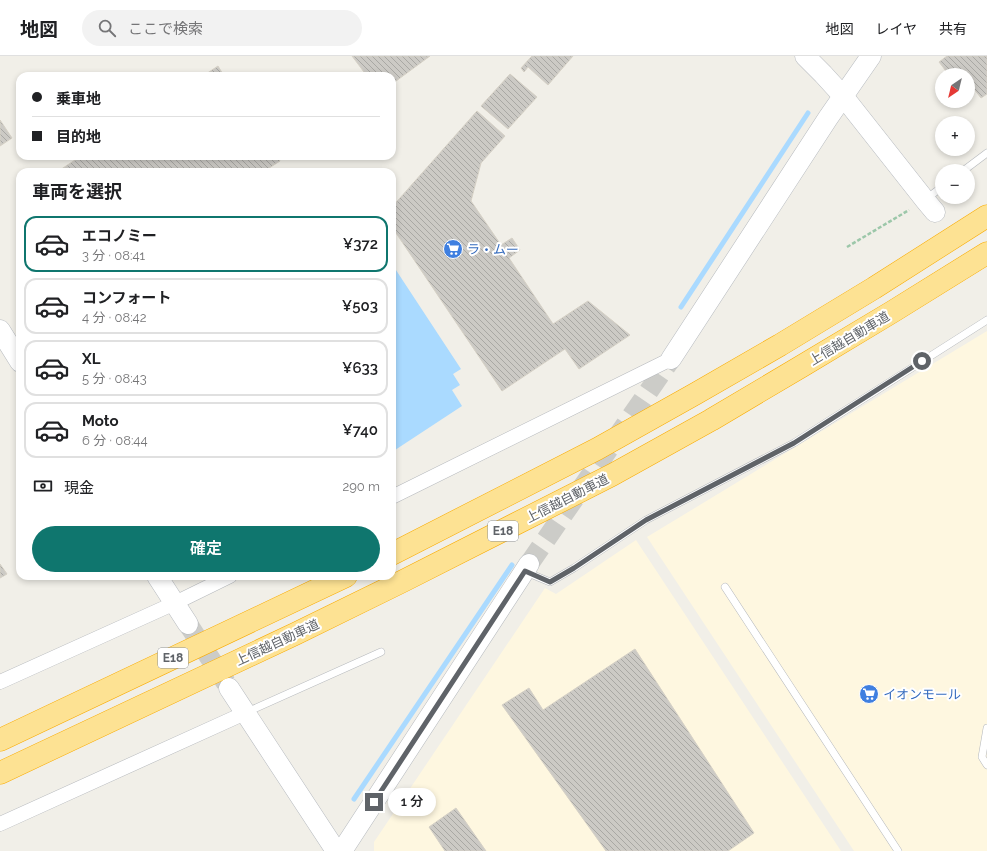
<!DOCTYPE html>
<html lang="ja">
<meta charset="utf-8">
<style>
:root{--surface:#fff;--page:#f2f2f2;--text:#202124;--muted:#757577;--line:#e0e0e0;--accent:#0f766e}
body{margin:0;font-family:Raleway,"Noto Sans JP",sans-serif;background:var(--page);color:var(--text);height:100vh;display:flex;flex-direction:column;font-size:15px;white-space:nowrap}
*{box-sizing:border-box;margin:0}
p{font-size:13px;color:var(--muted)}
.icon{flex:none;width:22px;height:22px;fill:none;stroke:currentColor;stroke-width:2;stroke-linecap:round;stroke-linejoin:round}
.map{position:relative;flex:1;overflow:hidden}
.side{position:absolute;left:16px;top:112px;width:380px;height:412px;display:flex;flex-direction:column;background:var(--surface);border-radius:12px;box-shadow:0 2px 6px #0003}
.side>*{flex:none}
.banner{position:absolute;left:16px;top:16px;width:380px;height:88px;border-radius:12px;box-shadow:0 2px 6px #0003;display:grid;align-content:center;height:88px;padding:0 16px;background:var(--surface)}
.needle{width:26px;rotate:215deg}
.fabs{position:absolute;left:935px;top:12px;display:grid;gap:8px}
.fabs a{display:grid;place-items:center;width:40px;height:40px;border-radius:50%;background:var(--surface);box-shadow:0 2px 6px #0003;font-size:20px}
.end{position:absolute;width:18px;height:18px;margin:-9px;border:5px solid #5f6368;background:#fff;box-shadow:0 0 0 2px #fff}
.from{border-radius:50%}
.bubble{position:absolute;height:28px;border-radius:14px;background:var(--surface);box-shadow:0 2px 6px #0003;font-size:13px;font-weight:600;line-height:28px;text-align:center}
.banner b{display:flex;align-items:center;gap:14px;height:38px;font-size:15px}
.banner b+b{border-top:1px solid var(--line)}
.banner i{width:10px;height:10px;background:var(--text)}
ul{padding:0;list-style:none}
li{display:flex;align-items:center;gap:12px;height:56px;margin:0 8px 6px;padding:0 8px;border:2px solid var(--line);border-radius:12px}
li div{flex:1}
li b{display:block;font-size:15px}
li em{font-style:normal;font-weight:600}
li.active{border-color:var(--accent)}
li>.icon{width:36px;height:36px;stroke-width:1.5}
h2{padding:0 16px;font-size:18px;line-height:48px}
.pay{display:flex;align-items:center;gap:10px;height:44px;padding:0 16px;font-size:15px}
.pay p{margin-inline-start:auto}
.button{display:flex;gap:8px;margin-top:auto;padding:8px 16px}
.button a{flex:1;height:46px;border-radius:24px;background:var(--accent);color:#fff;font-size:16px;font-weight:600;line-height:46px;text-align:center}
header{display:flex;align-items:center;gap:24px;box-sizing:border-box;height:56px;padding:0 20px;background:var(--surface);border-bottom:1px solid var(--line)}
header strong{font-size:19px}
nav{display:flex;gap:22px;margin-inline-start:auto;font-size:14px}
.search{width:280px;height:36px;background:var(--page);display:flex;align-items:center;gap:10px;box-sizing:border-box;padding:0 14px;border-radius:22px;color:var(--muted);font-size:15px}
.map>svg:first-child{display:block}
.commercial{fill:#fef7e0}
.water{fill:#aadaff}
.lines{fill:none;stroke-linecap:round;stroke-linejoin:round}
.stream{stroke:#aadaff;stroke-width:5}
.building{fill:url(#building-back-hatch);stroke:#d6d1c6}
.secondary-tunnel{stroke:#ccccc8;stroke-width:20;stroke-dasharray:20 10;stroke-linecap:butt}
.lane-casing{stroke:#b5b8bc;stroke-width:8}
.street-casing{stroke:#b5b8bc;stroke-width:15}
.secondary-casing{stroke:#b6babf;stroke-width:21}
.highway-casing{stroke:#f9ab00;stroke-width:23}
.path{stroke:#9cc7a9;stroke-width:2.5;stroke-dasharray:4 2;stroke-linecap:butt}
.lane{stroke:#fff;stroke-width:7}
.street{stroke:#fff;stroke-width:14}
.secondary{stroke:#fff;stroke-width:20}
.highway{stroke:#fde293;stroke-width:22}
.route{stroke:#5f6368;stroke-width:5}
.labels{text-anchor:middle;stroke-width:4;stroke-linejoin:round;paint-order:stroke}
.shield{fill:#fff;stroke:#8f9295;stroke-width:1}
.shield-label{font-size:12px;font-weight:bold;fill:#5f6368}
.shop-label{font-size:13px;fill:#366cbe;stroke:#fff;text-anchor:start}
.street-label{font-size:13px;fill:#5f6368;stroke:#fff}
</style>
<header>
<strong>地図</strong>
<div class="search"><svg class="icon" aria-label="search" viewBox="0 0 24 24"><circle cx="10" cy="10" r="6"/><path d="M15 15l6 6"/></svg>ここで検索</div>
<nav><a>地図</a><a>レイヤ</a><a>共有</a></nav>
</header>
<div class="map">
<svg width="987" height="795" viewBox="0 0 987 795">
<defs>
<pattern id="building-back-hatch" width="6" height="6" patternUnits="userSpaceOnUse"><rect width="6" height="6" fill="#cccac5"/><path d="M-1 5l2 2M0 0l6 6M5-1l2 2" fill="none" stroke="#a9a8a4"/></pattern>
</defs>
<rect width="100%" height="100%" fill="#f1efe8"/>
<g class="commercial">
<polygon points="987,275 987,795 854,795 647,481"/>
<polygon points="636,484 841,795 374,795 374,786 545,532 556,538"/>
</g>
<polygon class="water" points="392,208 461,313 453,318 460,329 452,334 462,350 392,396"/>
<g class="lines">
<g class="stream">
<polyline points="681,251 808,57"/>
<polyline points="354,743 512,509"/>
</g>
</g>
<g class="building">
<polygon points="352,0 430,0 392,28 392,20 367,20"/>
<polygon points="532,0 573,0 548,29 528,11 524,16 521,12"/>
<polygon points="947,0 987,0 987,38 981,42 968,25 968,19 963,19 960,14 953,19 949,19 939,6"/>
<polygon points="218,10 224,20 203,20"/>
<polygon points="510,18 537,41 508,73 481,50"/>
<polygon points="477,55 505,80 481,107 471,145 501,189 512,182 520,194 509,202 553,268 588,245 630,279 579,313 565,293 502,335 392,171 392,151"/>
<polygon points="0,64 12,82 0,90"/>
<polygon points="81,100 277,100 280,105 263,116 57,116"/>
<polygon points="0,508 7,518 0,522"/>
<polygon points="635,593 754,777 728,795 606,795 502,649 529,632 543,654"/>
<polygon points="456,752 486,795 445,795 429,771"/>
</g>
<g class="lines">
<g class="secondary-tunnel">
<polyline points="529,508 671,303"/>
<polyline points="188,568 226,627"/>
</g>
<g class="lane-casing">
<g id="lane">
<polyline points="963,115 987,97"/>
<polyline points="926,143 942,131"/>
<polyline points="526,516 550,526 574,512 646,464 794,387 987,264"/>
<polyline points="725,531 898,795"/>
<polyline points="247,656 381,596"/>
<polyline points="987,672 982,701 987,709"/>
</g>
</g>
<g class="street-casing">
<g id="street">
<polyline points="392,441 671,303"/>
<polyline points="0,626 175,547 230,520"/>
<polyline points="0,768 245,657"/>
</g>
</g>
<g class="secondary-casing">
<g id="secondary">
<polyline points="805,0 823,18 843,40 925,144 935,156"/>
<polyline points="0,274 20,306"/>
<polyline points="671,303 828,62 871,0"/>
<polyline points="157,520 188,568"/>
<polyline points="229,632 336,795"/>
<polyline points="342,795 529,508"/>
</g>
</g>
<g class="highway-casing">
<g id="highway">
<polyline points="392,498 597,393 695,338 780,289 874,232 987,160"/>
<polyline points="0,684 346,520"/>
<polyline points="0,717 295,578 403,525 612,419 711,364 802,310 892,256 987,197"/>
</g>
</g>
<polyline class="path" points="847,191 909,154"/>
<use href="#lane" class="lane"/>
<use href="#street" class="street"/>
<use href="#secondary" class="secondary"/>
<use href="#highway" class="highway"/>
</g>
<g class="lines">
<polyline class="route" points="374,746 525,515 550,526 574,512 646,464 794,387 922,305"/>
</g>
<defs>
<g id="supermarket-disc" transform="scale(1)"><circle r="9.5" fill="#3f7fe0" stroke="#fff"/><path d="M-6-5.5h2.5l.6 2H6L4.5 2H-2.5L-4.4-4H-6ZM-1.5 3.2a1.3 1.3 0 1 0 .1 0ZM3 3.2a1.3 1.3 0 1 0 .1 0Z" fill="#fff"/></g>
</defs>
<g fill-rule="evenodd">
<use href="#supermarket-disc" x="453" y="193"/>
<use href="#supermarket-disc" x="869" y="638"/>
</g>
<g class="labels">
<g class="shield">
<rect x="488" y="465" width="30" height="20" rx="3"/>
<rect x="158" y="592" width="30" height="20" rx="3"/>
</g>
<g class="shield-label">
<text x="503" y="479">E18</text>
<text x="173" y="606">E18</text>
</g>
<g class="shop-label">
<text x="467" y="198">ラ・ムー</text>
<text x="883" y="643">イオンモール</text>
</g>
<g class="street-label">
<text transform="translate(849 282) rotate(-31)" y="5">上信越自動車道</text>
<text transform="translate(567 442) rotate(-27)" y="5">上信越自動車道</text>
<text transform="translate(277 586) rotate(-25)" y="5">上信越自動車道</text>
</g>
</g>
</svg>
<div class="fabs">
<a><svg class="needle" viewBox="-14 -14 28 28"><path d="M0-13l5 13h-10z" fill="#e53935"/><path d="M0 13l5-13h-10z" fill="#757577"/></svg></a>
<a>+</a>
<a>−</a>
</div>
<i class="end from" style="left:922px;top:305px"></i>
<i class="end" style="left:374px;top:746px"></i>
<div class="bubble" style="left:388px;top:732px;width:48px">1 分</div>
<div class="banner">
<b><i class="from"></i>乗車地</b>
<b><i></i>目的地</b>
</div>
<section class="side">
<h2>車両を選択</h2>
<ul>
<li class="active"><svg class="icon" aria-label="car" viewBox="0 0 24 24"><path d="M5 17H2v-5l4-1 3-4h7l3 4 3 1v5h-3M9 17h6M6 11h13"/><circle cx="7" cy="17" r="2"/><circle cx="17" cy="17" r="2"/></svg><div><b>エコノミー</b><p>3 分 · 08:41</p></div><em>¥372</em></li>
<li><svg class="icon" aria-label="car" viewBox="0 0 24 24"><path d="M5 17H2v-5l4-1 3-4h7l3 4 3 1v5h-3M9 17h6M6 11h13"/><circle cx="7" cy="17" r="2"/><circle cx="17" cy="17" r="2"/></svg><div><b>コンフォート</b><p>4 分 · 08:42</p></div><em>¥503</em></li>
<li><svg class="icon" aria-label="car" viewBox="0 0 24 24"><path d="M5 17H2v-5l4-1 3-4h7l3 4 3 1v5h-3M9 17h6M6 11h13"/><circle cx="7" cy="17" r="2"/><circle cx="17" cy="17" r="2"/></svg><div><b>XL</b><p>5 分 · 08:43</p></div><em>¥633</em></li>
<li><svg class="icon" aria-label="car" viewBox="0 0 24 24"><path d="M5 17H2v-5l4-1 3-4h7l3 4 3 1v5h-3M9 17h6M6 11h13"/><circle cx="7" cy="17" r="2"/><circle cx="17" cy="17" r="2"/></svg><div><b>Moto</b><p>6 分 · 08:44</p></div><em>¥740</em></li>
</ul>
<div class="pay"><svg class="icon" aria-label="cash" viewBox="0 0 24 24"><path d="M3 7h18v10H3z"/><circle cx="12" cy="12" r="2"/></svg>現金<p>290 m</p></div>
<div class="button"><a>確定</a></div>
</section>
</div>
